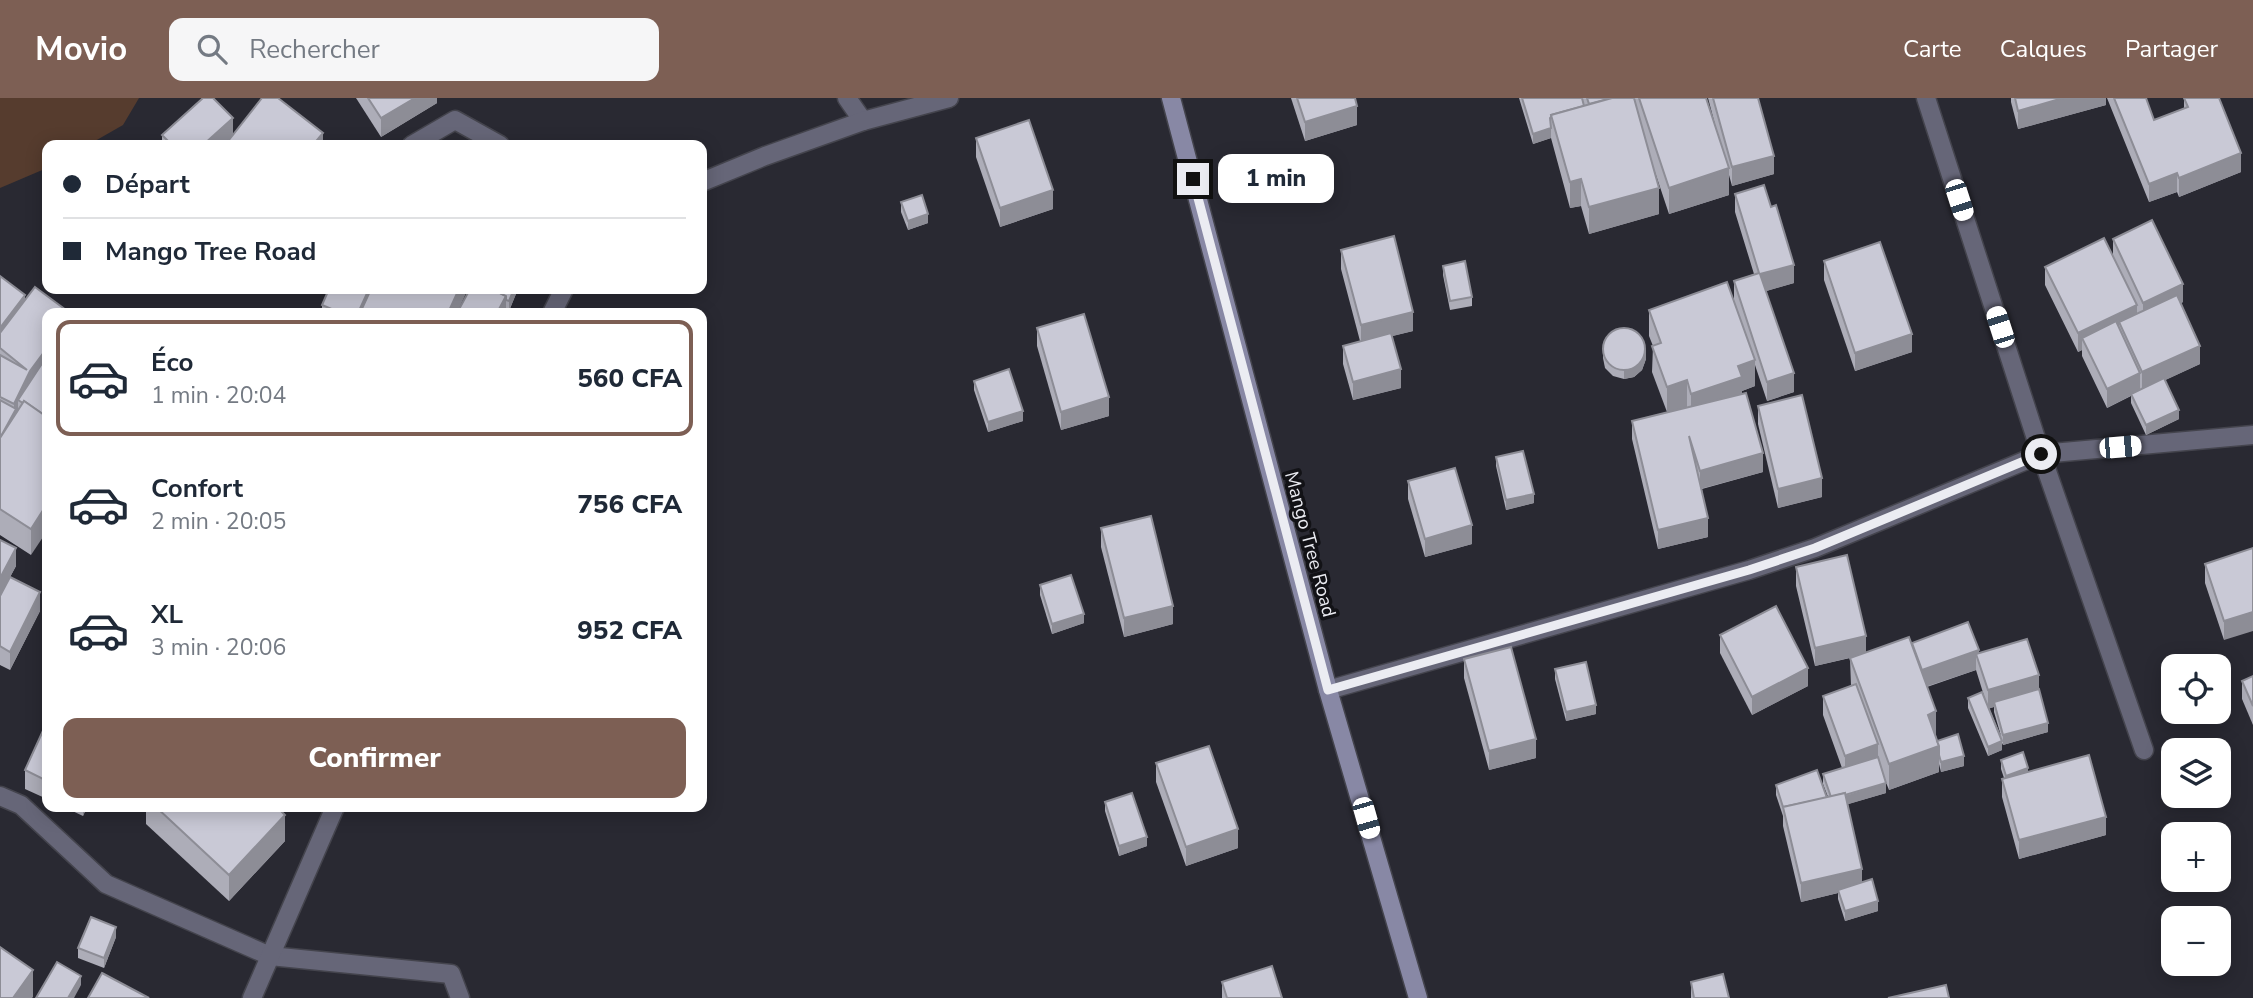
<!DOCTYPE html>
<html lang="fr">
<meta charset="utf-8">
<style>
:root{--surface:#fff;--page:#f6f6f7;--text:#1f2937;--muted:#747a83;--line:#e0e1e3;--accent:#7d5f54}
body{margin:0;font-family:"Nunito Sans",sans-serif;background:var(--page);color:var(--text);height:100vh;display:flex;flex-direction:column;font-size:26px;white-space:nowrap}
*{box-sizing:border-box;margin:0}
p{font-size:23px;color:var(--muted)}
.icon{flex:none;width:38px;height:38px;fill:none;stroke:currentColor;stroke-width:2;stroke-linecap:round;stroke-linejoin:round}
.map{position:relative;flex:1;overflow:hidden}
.side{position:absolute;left:42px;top:210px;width:665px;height:504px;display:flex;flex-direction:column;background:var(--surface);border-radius:14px;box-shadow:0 4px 18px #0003}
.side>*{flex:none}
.top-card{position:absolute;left:42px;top:42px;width:665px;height:154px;border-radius:14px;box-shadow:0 4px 18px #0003;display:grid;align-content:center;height:154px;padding:0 21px;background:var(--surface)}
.tools{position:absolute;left:2161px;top:556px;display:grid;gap:14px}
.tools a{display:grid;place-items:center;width:70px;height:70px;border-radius:14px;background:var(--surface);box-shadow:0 4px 18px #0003;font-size:35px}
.end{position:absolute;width:32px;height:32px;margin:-16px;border:9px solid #ebecf2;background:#111;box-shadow:0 0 0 4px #111}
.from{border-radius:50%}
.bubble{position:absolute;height:49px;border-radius:14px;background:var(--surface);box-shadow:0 4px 18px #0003;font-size:23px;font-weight:800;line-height:49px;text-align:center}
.car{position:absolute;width:21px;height:42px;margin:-21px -10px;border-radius:9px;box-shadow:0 0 5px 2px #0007;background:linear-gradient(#fff 24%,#345 0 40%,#fff 0 76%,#345 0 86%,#fff 0)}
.top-card b{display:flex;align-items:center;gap:24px;height:66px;font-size:26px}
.top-card b+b{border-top:2px solid var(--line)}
.top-card i{width:18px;height:18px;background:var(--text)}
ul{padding:12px 0 0;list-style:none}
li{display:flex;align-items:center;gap:21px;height:116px;margin:0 14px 10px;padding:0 7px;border:4px solid transparent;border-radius:14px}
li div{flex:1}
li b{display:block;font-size:26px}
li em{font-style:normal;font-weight:800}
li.active{border-color:var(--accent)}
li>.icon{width:63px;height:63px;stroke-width:1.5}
.action{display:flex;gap:14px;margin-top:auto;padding:14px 21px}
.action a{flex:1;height:80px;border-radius:14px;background:var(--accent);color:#fff;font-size:28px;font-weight:800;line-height:80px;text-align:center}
header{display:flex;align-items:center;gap:42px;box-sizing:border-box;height:98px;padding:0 35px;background:var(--accent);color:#fff}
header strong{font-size:33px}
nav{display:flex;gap:38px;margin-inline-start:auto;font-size:24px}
.search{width:490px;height:63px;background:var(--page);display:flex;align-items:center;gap:18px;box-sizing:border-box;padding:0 24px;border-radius:14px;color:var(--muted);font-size:26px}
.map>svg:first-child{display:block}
.green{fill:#563c2e}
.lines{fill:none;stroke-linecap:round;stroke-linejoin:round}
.street-casing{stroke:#44444d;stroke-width:21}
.secondary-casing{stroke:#44444d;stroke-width:21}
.street{stroke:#666678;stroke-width:18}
.secondary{stroke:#8888a5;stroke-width:18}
.wall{fill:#adadb8;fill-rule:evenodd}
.shaded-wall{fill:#8d8d96}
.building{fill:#c9c9d6;stroke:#8d8d96;stroke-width:2}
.route{stroke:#ebecf2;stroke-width:9}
.labels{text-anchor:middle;stroke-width:7;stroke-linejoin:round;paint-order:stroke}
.street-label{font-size:19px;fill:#ebecf2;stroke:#121216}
</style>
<header>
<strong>Movio</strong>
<div class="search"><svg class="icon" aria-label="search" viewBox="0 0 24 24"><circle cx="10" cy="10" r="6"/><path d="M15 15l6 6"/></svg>Rechercher</div>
<nav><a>Carte</a><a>Calques</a><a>Partager</a></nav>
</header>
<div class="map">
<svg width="2253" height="900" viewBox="0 0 2253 900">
<rect width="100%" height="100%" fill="#292932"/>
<polygon class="green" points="0,0 139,0 123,27 88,47 47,47 47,70 0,90"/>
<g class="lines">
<g class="street-casing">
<g id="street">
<polyline points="847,0 863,23"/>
<polyline points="1926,0 2041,356 2144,652"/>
<polyline points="412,47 455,22 500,47"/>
<polyline points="702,84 765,58 863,23 949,0"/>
<polyline points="552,215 564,191"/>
<polyline points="1328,592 1749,472 1815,450 2041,356 2253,337"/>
<polyline points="0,698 21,707 106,786 270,858 451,876 460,900"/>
<polyline points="252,900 335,709"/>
</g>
</g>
<g class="secondary-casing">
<polyline id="secondary" points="1171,0 1328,592 1418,900"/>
</g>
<use href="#street" class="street"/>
<use href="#secondary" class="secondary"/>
</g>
<g class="wall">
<polygon points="356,0 437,0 437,5 381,39"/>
<polygon points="1291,0 1355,0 1357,27 1305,43"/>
<polygon points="1519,0 1706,0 1717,34 1708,0 1758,0 1774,76 1732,88 1729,77 1729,97 1669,116 1655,74 1659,116 1589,136 1581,108 1570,110 1551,40 1533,46"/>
<polygon points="2011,0 2106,0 2106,7 2018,31 2011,4"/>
<polygon points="2107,0 2146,0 2154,22 2184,10 2184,0 2241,74 2179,99 2177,94 2149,104"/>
<polygon points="162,37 233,38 323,47 230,41 223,47 162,47"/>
<polygon points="976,40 1053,111 1000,129 976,59"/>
<polygon points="1735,96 1794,185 1766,193 1794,294 1767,303 1755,267 1755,288 1742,293 1742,296 1763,374 1702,391 1708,439 1658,451 1632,341 1632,323 1667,314 1652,274 1653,248 1649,238 1649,212 1734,201 1734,183 1754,176 1735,114"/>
<polygon points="901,104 928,125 908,132 901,114"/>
<polygon points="2113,141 2183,204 2181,205 2200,266 2165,282 2179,321 2146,337 2131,305 2131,298 2107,310 2082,258 2082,252 2078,254 2045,187 2045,169 2113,159"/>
<polygon points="1341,152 1413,233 1392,238 1401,290 1353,302 1343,266 1343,248 1360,243 1341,171"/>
<polygon points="1824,163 1912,254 1855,273 1824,182"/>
<polygon points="1443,168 1472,199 1472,208 1450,212 1443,177"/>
<polygon points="0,178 25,201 47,215 31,457 0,437"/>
<polygon points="518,191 509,213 506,212 506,215 322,215 322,207 457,215"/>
<polygon points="1037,230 1109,318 1061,332 1037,248"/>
<polygon points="1603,250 1646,261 1642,272 1634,279 1624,281 1613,278 1605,270 1603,260"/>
<polygon points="974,283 1023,323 988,334 974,292"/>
<polygon points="1758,308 1822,399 1778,410 1758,326"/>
<polygon points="1496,359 1534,405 1506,412 1496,368"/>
<polygon points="1408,383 1472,446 1425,459 1408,401"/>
<polygon points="1101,430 1173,526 1124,539 1101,449"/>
<polygon points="0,442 16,468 10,479 40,513 10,572 0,567"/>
<polygon points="2253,450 2224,542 2205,485 2205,466"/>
<path d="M1796,469L1866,554L1912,547L1979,555L2039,591L2048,634L2003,647L2002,645V652L1988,658L1968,610V600L1985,601L1976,572L1927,589L1937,643L1964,668L1941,674L1939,666V674L1889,692L1883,677L1886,695L1848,706L1862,784L1878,813L1845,823L1838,801V795L1801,804L1783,728V718L1776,697V687L1828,699L1823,686V676L1842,670L1823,617V598L1851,588L1850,560L1815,568L1796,488ZM1994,609V614L2001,638L1989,610Z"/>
<polygon points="1040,487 1084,525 1052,536 1040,497"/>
<polygon points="1720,537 1808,588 1752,617 1720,555"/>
<polygon points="1464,561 1536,660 1489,672 1464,580"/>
<polygon points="1555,571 1596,616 1566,623 1555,581"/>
<polygon points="2253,578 2253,627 2242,601 2242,583"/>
<polygon points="47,624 47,701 25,691 25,672"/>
<polygon points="2001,662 2028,673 2106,737 2019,761 2002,699 2002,681 2004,680 2001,671"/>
<polygon points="1156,665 1238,750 1186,768 1156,684"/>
<polygon points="1105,704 1147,748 1119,758 1105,713"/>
<polygon points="64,709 87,709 83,718"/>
<polygon points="146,709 277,709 285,743 229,803 146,726"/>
<polygon points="116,839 104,870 78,860 78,850"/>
<polygon points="1222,884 1282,900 1222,900"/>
<polygon points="1691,884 1729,900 1691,900"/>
</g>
<g class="shaded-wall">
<polygon points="415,0 437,0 437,5 381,39 381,20"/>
<polygon points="2063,0 2106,0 2106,7 2018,31 2018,13"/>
<polygon points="1357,8 1357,27 1305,43 1305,24"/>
<polygon points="233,20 233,39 223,47 203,47"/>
<polygon points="1551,30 1551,40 1533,46 1533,36"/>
<polygon points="323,35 323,47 313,47"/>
<polygon points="2241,55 2241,74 2179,99 2179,80"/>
<polygon points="1774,58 1774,76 1732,88 1732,69"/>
<polygon points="1729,70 1729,97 1669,116 1669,90"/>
<polygon points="2177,75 2177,94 2149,104 2149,86"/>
<polygon points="1581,81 1581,108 1570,110 1570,84"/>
<polygon points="1659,90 1659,116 1589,136 1589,109"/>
<polygon points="1053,92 1053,111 1000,129 1000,110"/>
<polygon points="928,116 928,125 908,132 908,123"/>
<polygon points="1794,167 1794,185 1760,195 1760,176"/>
<polygon points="2183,186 2183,204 2143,223 2143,205"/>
<polygon points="369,191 377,191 366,215 358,215"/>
<polygon points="459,191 468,191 457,215 448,215"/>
<polygon points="514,191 518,191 509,213 509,203"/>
<polygon points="25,197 25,215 0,249 0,230"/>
<polygon points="506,198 506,215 497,215"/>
<polygon points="2137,207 2137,226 2119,224 2119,234 2082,240 2082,252 2078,254 2078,235"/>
<polygon points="1413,214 1413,233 1361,246 1361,227"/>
<polygon points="1912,236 1912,254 1855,273 1855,255"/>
<polygon points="2200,248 2200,266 2142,293 2142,274"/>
<polygon points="47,250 47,268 18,302 18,316 0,341 14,316 14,306 30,273"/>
<polygon points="1646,251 1646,261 1642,272 1634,279 1624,281 1624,272"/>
<polygon points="1755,262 1755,288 1742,293 1742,305 1691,322 1691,296 1738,268"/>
<polygon points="1401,271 1401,290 1353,302 1353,284"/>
<polygon points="1794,275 1794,294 1767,303 1767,284"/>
<polygon points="2140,275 2140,293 2107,310 2107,291"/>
<polygon points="1687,282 1687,309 1667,315 1667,289"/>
<polygon points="1109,299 1109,318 1061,332 1061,314"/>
<polygon points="2179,312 2179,321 2146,337 2146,327"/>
<polygon points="1023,313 1023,323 988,334 988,324"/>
<polygon points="1763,355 1763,374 1700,391 1700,373"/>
<polygon points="1822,380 1822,399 1778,410 1778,391"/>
<polygon points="1534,396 1534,405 1506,412 1506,402"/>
<polygon points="47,406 47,433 31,457 31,431"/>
<polygon points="1708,420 1708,439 1658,451 1658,432"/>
<polygon points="1472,427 1472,446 1425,459 1425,441"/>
<polygon points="16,450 16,468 0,498 0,480"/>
<polygon points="40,494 40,513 10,572 10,554"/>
<polygon points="1173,508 1173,526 1124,539 1124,520"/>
<polygon points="2253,514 2253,533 2224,542 2224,523"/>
<polygon points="1084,516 1084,525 1052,536 1052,526"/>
<polygon points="1866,538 1866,556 1815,568 1815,550"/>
<polygon points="1979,552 1979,564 1976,556 1976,572 1922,590 1922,572"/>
<polygon points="1808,570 1808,588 1752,617 1752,599"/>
<polygon points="2039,577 2039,595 1994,604 1994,609 1988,611 1988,592"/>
<polygon points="1596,607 1596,616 1566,623 1566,614"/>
<polygon points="1936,613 1936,640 1928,617"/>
<polygon points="2048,625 2048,634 2003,647 2003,637"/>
<polygon points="1536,641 1536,660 1489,672 1489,653"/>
<polygon points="2002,643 2002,652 1988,658 1988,649"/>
<polygon points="1878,646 1878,664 1845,676 1845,658"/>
<polygon points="1939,648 1939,674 1889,692 1889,666"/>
<polygon points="1964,658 1964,668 1941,674 1941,664"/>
<polygon points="2028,670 2028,680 2006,688 2006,678"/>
<polygon points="1886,685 1886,695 1832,711 1832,702"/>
<polygon points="83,709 87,709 83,718"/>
<polygon points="285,717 285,743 229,803 229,777"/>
<polygon points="2106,719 2106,737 2019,761 2019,742"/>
<polygon points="1238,731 1238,750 1186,768 1186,749"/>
<polygon points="1147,739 1147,748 1119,758 1119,748"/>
<polygon points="1862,771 1862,790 1838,792 1838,795 1801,804 1801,785"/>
<polygon points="1878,803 1878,813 1845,823 1845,813"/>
<polygon points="116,829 116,839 104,870 104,860"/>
<polygon points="33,872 33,899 32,900 13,900"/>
<polygon points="81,878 81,887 74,900 68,900"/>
</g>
<g class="building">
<polygon points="203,0 213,0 233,20 203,47 172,47 162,37"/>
<polygon points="262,0 278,0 323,35 313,47 225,47"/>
<polygon points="368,0 415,0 381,20"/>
<polygon points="1297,0 1355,0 1357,8 1305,24"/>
<polygon points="1522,0 1582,0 1584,8 1551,17 1551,19 1550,20 1551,30 1533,36"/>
<polygon points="1587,0 1612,0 1589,6"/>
<polygon points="1612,0 1634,0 1659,90 1589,109 1581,81 1570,84 1551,17"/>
<polygon points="1639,0 1706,0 1729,70 1669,90"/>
<polygon points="1713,0 1758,0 1774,58 1732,69"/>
<polygon points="2015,0 2063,0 2018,13"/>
<polygon points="2114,0 2146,0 2154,22 2188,9 2184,0 2219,0 2241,55 2179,80 2177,75 2149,86"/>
<polygon points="1029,22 1053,92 1000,110 976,40"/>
<polygon points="1764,87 1771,109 1776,107 1794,167 1760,176 1794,275 1767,284 1734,183 1759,175 1735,96"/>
<polygon points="922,97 928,116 908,123 901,104"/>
<polygon points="2152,122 2183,186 2143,205 2113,141"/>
<polygon points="1394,138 1413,214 1361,227 1341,152"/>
<polygon points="2104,140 2137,207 2078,235 2045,169"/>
<polygon points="1880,144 1912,236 1855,255 1824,163"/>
<polygon points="1465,163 1472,199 1450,203 1443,168"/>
<polygon points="0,178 25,197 0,230"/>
<polygon points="1727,184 1755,262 1738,268 1742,279 1691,296 1687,282 1667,289 1652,248 1661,245 1649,212"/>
<polygon points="35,189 70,215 47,215 47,250 30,273 14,306 0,299 0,257 27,272 0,250 0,235"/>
<polygon points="329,191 369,191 358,215 341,215 322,207"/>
<polygon points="371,191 459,191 448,215 360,215"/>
<polygon points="470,191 492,191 506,198 497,215 457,215"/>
<polygon points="492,191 514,191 509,203 506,202 506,198"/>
<polygon points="2177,197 2200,248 2142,274 2119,224"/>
<polygon points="1084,216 1109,299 1061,314 1037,230"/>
<polygon points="2116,223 2140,275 2107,291 2082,240"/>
<circle cx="1624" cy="251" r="21"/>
<polygon points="1391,235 1401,271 1353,284 1343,248"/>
<polygon points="47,258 47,319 24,303 23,305 18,302"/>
<polygon points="1009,271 1023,313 988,324 974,283"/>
<polygon points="2164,280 2179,312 2146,327 2131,296"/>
<polygon points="1746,295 1763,355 1700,373 1689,338 1708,420 1658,432 1632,323"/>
<polygon points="1802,297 1822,380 1778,391 1758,308"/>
<polygon points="0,302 16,311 0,340"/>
<polygon points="24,303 47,319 47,406 31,431 0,411 0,340"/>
<polygon points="1523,353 1534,396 1506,402 1496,359"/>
<polygon points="1455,370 1472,427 1425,441 1408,383"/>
<polygon points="1151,418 1173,508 1124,520 1101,430"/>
<polygon points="0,442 16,450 0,480"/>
<polygon points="2253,450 2253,514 2224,523 2205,466"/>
<polygon points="1847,457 1866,538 1815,550 1796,469"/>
<polygon points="1071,477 1084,516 1052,526 1040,487"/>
<polygon points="10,479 40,494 10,554 0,548 0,498"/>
<polygon points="1776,508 1808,570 1752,599 1720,537"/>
<polygon points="1968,524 1979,552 1922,572 1912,545"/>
<polygon points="1909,539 1936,613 1928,617 1939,648 1889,666 1850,560"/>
<polygon points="2027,541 2039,577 1988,592 1976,556"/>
<polygon points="1511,549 1536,641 1489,653 1464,561"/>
<polygon points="1586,564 1596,607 1566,614 1555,571"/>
<polygon points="2253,578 2253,608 2242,583"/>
<polygon points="1856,586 1878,646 1845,658 1823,598"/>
<polygon points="2039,591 2048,625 2003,637 1994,604"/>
<polygon points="1982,594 2002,643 1988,649 1968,600"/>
<polygon points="47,624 47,683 25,672"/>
<polygon points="1958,636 1964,658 1941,664 1939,657 1939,648 1937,643"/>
<polygon points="1209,648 1238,731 1186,749 1156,665"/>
<polygon points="2023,654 2028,670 2006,678 2001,662"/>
<polygon points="2089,657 2106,719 2019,742 2002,681"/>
<polygon points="1878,659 1886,685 1845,697 1845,695 1831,699 1823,676"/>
<polygon points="1817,672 1827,700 1783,709 1776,687"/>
<polygon points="1132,695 1147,739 1119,748 1105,704"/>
<polygon points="1845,695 1862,771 1801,785 1783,709"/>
<polygon points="156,709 277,709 285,717 229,777"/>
<polygon points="1872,781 1878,803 1845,813 1838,792"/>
<polygon points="91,819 116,829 104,860 78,850"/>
<polygon points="0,849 33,872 13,900 0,900"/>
<polygon points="57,864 81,878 68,900 36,900"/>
<polygon points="1272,868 1282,900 1227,900 1222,884"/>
<polygon points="102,875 149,900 88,900"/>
<polygon points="1723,876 1729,900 1694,900 1691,884"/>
<polygon points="1946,887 1949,900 1888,900"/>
</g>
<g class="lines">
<polyline class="route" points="1193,81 1328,592 1749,472 1815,450 2041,356"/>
</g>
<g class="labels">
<g class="street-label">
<text transform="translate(1311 446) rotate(75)" y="7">Mango Tree Road</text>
</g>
</g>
</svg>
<div class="tools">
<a><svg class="icon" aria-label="locate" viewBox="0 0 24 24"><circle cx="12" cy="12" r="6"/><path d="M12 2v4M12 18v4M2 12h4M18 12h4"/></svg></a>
<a><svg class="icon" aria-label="layers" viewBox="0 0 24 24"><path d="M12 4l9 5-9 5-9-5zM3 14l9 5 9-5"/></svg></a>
<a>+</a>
<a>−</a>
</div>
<i class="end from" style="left:2041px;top:356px"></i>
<i class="end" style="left:1193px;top:81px"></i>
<div class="bubble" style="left:1218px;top:56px;width:116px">1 min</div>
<i class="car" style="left:1959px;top:102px;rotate:162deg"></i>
<i class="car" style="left:2000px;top:229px;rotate:342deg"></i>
<i class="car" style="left:2120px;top:349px;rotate:85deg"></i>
<i class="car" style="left:1366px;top:720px;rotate:164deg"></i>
<div class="top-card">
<b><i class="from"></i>Départ</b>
<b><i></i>Mango Tree Road</b>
</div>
<section class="side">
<ul>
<li class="active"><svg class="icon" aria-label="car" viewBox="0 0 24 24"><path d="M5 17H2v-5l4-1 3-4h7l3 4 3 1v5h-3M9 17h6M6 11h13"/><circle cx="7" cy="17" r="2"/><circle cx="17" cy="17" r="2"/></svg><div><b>Éco</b><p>1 min · 20:04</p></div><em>560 CFA</em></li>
<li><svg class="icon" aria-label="car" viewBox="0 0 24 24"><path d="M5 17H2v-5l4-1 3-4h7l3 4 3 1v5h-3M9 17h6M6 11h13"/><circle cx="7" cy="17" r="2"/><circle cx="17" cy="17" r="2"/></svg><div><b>Confort</b><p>2 min · 20:05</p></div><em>756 CFA</em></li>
<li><svg class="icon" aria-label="car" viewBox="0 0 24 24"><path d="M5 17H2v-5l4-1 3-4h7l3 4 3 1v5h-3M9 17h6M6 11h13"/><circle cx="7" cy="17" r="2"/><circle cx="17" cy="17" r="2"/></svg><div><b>XL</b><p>3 min · 20:06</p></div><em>952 CFA</em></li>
</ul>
<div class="action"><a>Confirmer</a></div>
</section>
</div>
